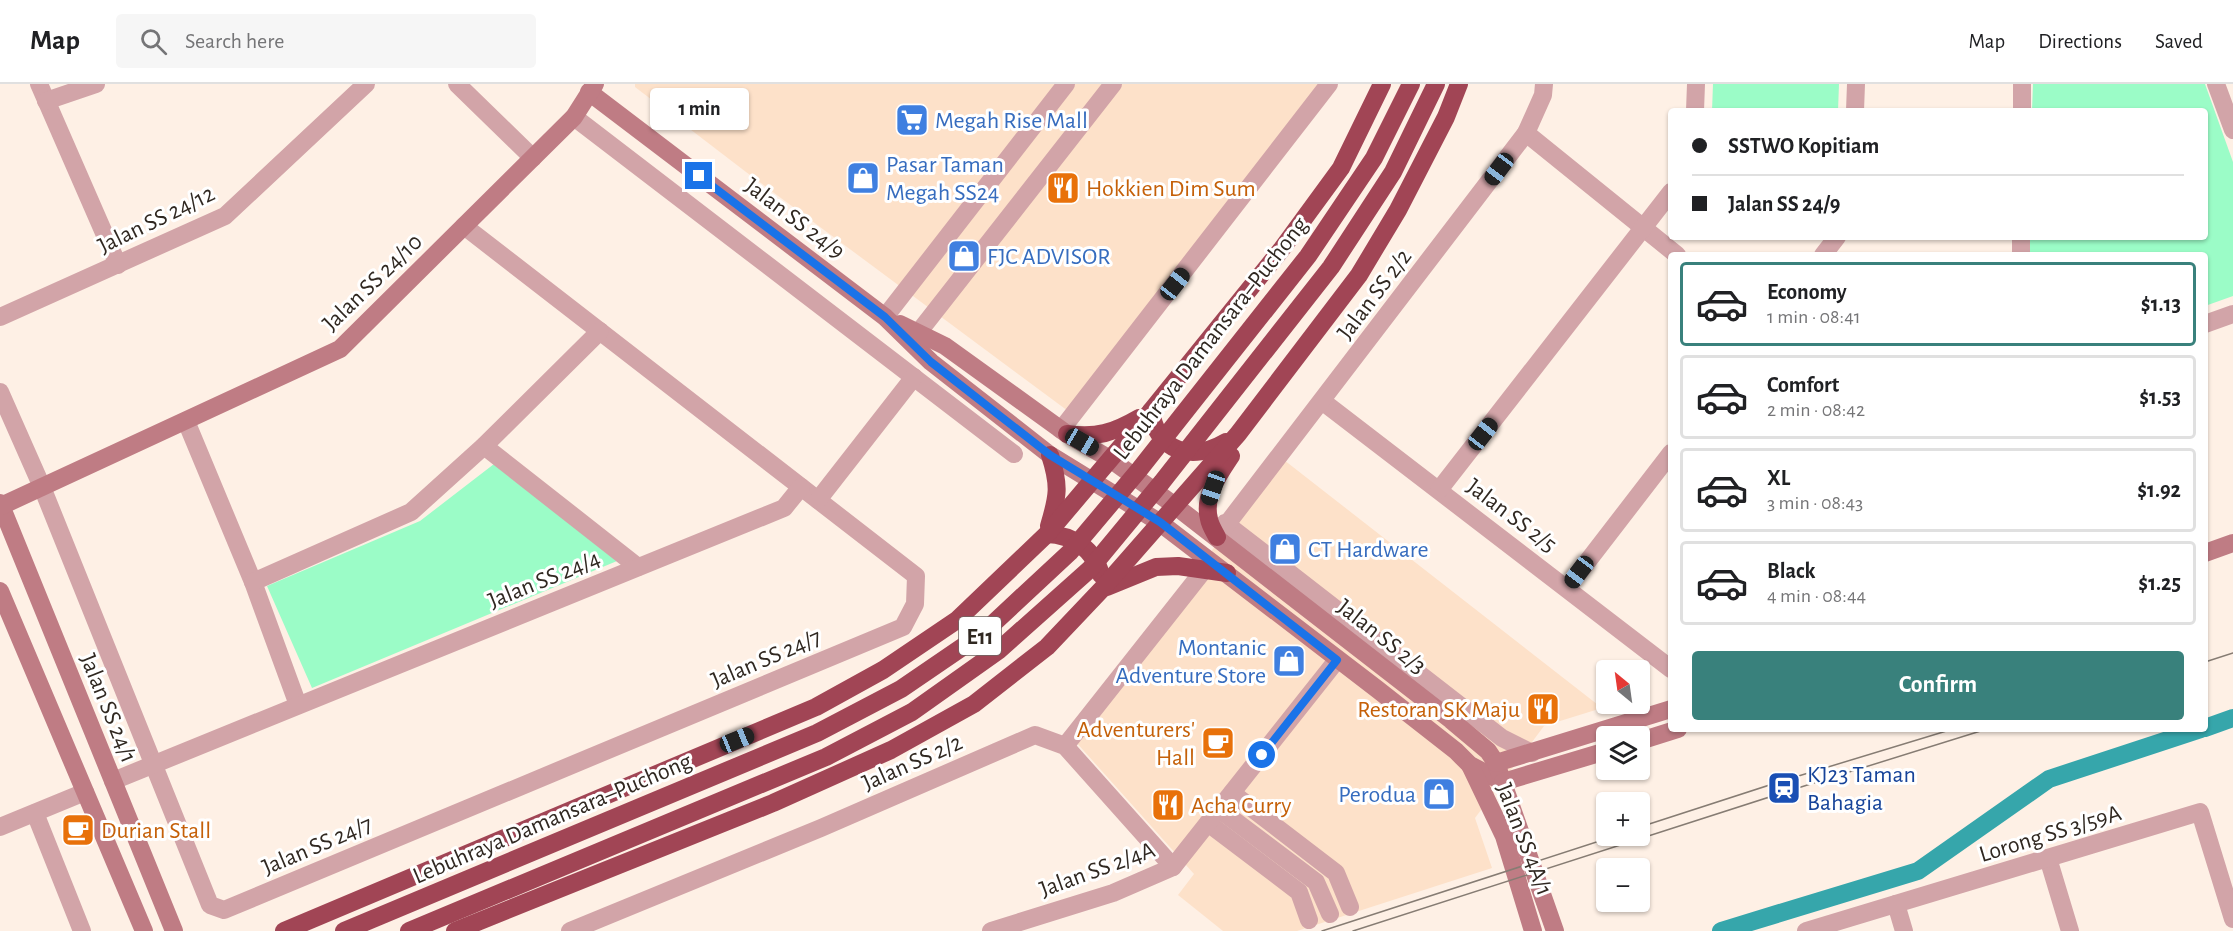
<!DOCTYPE html>
<meta charset="utf-8">
<style>
:root{--surface:#fff;--page:#f6f6f6;--text:#202124;--muted:#757577;--line:#e0e0e0;--accent:#39817c}
body{margin:0;font-family:"Alegreya Sans",sans-serif;background:var(--page);color:var(--text);height:100vh;display:flex;flex-direction:column;font-size:22px;white-space:nowrap}
*{box-sizing:border-box;margin:0}
p{font-size:20px;color:var(--muted)}
.icon{flex:none;width:33px;height:33px;fill:none;stroke:currentColor;stroke-width:2;stroke-linecap:round;stroke-linejoin:round}
.map{position:relative;flex:1;overflow:hidden}
.panel{position:absolute;left:1668px;top:168px;width:540px;height:480px;display:flex;flex-direction:column;background:var(--surface);border-radius:6px;box-shadow:0 2px 4px #0004}
.panel>*{flex:none}
.guide{position:absolute;left:1668px;top:24px;width:540px;height:132px;border-radius:6px;box-shadow:0 2px 4px #0004;display:grid;align-content:center;height:132px;padding:0 24px;background:var(--surface)}
.needle{width:39px;rotate:331deg}
.fabs{position:absolute;left:1596px;top:576px;display:grid;gap:12px}
.fabs a{display:grid;place-items:center;width:54px;height:54px;border-radius:6px;background:var(--surface);box-shadow:0 2px 4px #0004;font-size:30px}
.end{position:absolute;width:27px;height:27px;margin:-14px;border:8px solid #1a73e8;background:#fff;box-shadow:0 0 0 3px #fff}
.from{border-radius:50%}
.bubble{position:absolute;height:42px;border-radius:6px;background:var(--surface);box-shadow:0 2px 4px #0004;font-size:20px;font-weight:700;line-height:42px;text-align:center}
.car{position:absolute;width:18px;height:36px;margin:-18px -9px;border-radius:8px;box-shadow:0 0 4px 2px #0007;background:linear-gradient(#222 24%,#8ab4d8 0 40%,#222 0 76%,#8ab4d8 0 86%,#222 0)}
.guide b{display:flex;align-items:center;gap:21px;height:57px;font-size:22px}
.guide b+b{border-top:2px solid var(--line)}
.guide i{width:15px;height:15px;background:var(--text)}
ul{padding:10px 0 0;list-style:none}
li{display:flex;align-items:center;gap:18px;height:84px;margin:0 12px 9px;padding:0 12px;border:3px solid var(--line);border-radius:6px}
li div{flex:1}
li b{display:block;font-size:22px}
li em{font-style:normal;font-weight:700}
li.on{border-color:var(--accent)}
li>.icon{width:54px;height:54px;stroke-width:1.5}
.action{display:flex;gap:12px;margin-top:auto;padding:12px 24px}
.action a{flex:1;height:69px;border-radius:6px;background:var(--accent);color:#fff;font-size:24px;font-weight:700;line-height:69px;text-align:center}
header{display:flex;align-items:center;gap:36px;box-sizing:border-box;height:84px;padding:0 30px;background:var(--surface);border-bottom:2px solid var(--line)}
header strong{font-size:28px}
nav{display:flex;gap:33px;margin-inline-start:auto;font-size:21px}
.search{width:420px;height:54px;background:var(--page);display:flex;align-items:center;gap:15px;box-sizing:border-box;padding:0 21px;border-radius:6px;color:var(--muted);font-size:22px}
.map>svg:first-child{display:block}
.built{fill:#fde1c9}
.green{fill:#9bfcc7}
.lines{fill:none;stroke-linecap:round;stroke-linejoin:round}
.canal{stroke:#36a6ab;stroke-width:18}
.street{stroke:#d2a4a8;stroke-width:18}
.secondary{stroke:#bf7c84;stroke-width:18}
.highway{stroke:#a14555;stroke-width:18}
.tram{stroke:#867c73;stroke-width:1.5}
.highway-bridge{stroke:#a14555;stroke-width:18}
.route{stroke:#1a73e8;stroke-width:8}
.labels{text-anchor:middle;stroke-width:6;stroke-linejoin:round;paint-order:stroke}
.shield{fill:#fff;stroke:#6e6864;stroke-width:1.5}
.shield-label{font-size:22px;font-weight:bold;fill:#302821}
.shop-label{font-size:24px;fill:#366cbe;stroke:#fff;text-anchor:start}
.food-label{font-size:24px;fill:#c56008;stroke:#fff;text-anchor:start}
.street-label{font-size:24px;fill:#302821;stroke:#fff}
.transit-label{font-size:24px;fill:#164399;stroke:#fff;text-anchor:start}
</style>
<header>
<strong>Map</strong>
<div class="search"><svg class="icon" aria-label="search" viewBox="0 0 24 24"><circle cx="10" cy="10" r="6"/><path d="M15 15l6 6"/></svg>Search here</div>
<nav><a>Map</a><a>Directions</a><a>Saved</a></nav>
</header>
<div class="map">
<svg width="2233" height="847" viewBox="0 0 2233 847">
<rect width="100%" height="100%" fill="#fef0e5"/>
<g class="built">
<polygon points="635,0 1319,0 1068,327 746,88 635,3"/>
<polygon points="1284,376 1602,624 1544,642 1475,734 1492,784 1297,847 1223,847 1178,811 1194,790 1067,648"/>
</g>
<g class="green">
<polygon points="1713,0 1839,0 1838,27 1712,27"/>
<polygon points="2033,0 2205,0 2233,78 2233,212 2205,222 2205,171 2029,171 2029,153 2205,153 2205,27 2032,27"/>
<polygon points="494,380 617,477 312,604 267,502 420,437"/>
</g>
<g class="lines">
<g class="canal">
<polyline points="2205,644 2233,634"/>
<polyline points="1721,847 1918,787 2049,695 2201,645"/>
</g>
<g class="street">
<polyline points="39,0 118,181"/>
<polyline points="457,0 533,74"/>
<polyline points="2216,0 2233,46"/>
<polyline points="46,17 96,0"/>
<polyline points="1695,27 1696,0"/>
<polyline points="1855,27 1856,0"/>
<polyline points="2022,27 2022,0"/>
<polyline points="574,33 1014,370"/>
<polyline points="1526,49 1677,171"/>
<polyline points="1823,171 1837,153"/>
<polyline points="2021,171 2021,153"/>
<polyline points="0,233 225,132 366,0"/>
<polyline points="885,233 1066,0"/>
<polyline points="2205,240 2233,230"/>
<polyline points="918,249 1113,0"/>
<polyline points="0,308 42,403 210,821 224,826 903,543 915,520 916,492 464,142"/>
<polyline points="1322,317 1671,585"/>
<polyline points="186,337 253,498 298,621"/>
<polyline points="1061,346 1329,0"/>
<polyline points="484,362 638,483"/>
<polyline points="1439,406 1671,108"/>
<polyline points="818,416 914,293"/>
<polyline points="1225,439 1502,654 1532,669"/>
<polyline points="1217,453 1526,49 1543,11 1544,0"/>
<polyline points="253,498 411,428 484,362 600,247"/>
<polyline points="1567,504 1671,369"/>
<polyline points="1065,662 1204,486"/>
<polyline points="113,697 784,424 801,403"/>
<polyline points="1232,709 1336,789 1350,823"/>
<polyline points="1219,725 1316,798 1330,830"/>
<polyline points="35,729 82,847"/>
<polyline points="1208,739 1299,808 1309,836"/>
<polyline points="0,743 85,708"/>
<polyline points="2048,774 2070,847"/>
<polyline points="1896,820 1904,847"/>
<polyline points="570,847 821,744 1035,651 1065,662 1173,783"/>
<polyline points="991,847 1113,809 1173,783 1337,576"/>
<polyline points="1806,847 2200,728 2233,835"/>
</g>
<g class="secondary">
<polyline points="589,8 885,233 931,278 1050,371 1159,438 1377,605 1456,667 1470,681 1503,698"/>
<polyline points="900,240 945,262 1067,350 1110,375 1174,421 1451,636 1488,667 1496,679 1555,847"/>
<polyline points="0,419 174,847"/>
<polyline points="1,422 340,265 574,33 595,0"/>
<polyline points="2205,469 2233,459"/>
<polyline points="0,507 144,847"/>
<polyline points="1640,657 1678,645"/>
<polyline points="1496,679 1671,625"/>
<polyline points="1470,681 1504,752 1533,847"/>
<polyline points="1503,698 1606,667"/>
</g>
<g class="highway">
<path d="M1151,327C1157,368 1192,378 1226,358"/>
<path d="M1067,350C1097,354 1113,349 1139,334"/>
<path d="M1049,442C1058,412 1060,402 1050,371"/>
<path d="M1047,450C1073,451 1094,465 1101,491"/>
<path d="M1217,453C1214,447 1210,441 1209,435C1203,412 1219,390 1231,372"/>
<polyline points="1107,503 1156,483 1178,482 1227,489"/>
<polyline points="284,847 816,623 883,586 957,536 1047,450 1151,327 1281,166 1341,84 1382,0"/>
<polyline points="455,847 773,719 891,666 974,620 1047,563 1102,505 1238,350 1359,191 1398,126 1446,33 1459,0"/>
</g>
<g class="tram">
<polyline points="2205,578 2233,569"/>
<polyline points="1640,743 1782,697 1953,645"/>
<polyline points="1322,847 1615,752"/>
<polyline points="1353,847 1785,708 1987,645"/>
</g>
<g class="highway-bridge">
<polyline points="344,847 817,649 901,605 983,549 1070,468 1139,386 1308,172 1374,74 1411,0"/>
<polyline points="409,847 826,673 912,628 998,567 1090,485 1162,398 1331,183 1393,88 1436,0"/>
</g>
</g>
<g class="lines">
<polyline class="route" points="699,92 885,233 931,278 1050,371 1160,438 1337,576 1262,671"/>
</g>
<defs>
<g id="supermarket-square" transform="scale(1.725)"><rect x="-9" y="-9" width="18" height="18" rx="4" fill="#3f7fe0" stroke="#fff"/><path d="M-6-5.5h2.5l.6 2H6L4.5 2H-2.5L-4.4-4H-6ZM-1.5 3.2a1.3 1.3 0 1 0 .1 0ZM3 3.2a1.3 1.3 0 1 0 .1 0Z" fill="#fff"/></g>
<g id="shop-square" transform="scale(1.725)"><rect x="-9" y="-9" width="18" height="18" rx="4" fill="#3f7fe0" stroke="#fff"/><path d="M-5-2.5h2.3a2.7 3.5 0 0 1 5.4 0H5L5.5 6h-11ZM-1.5-2.5h3a1.5 2.3 0 0 0-3 0Z" fill="#fff"/></g>
<g id="restaurant-square" transform="scale(1.725)"><rect x="-9" y="-9" width="18" height="18" rx="4" fill="#e8710a" stroke="#fff"/><path d="M-5-6h1v4h1v-4h1v4h1v-4h1v5L-1.5 .5V6h-2V.5L-5-1ZM5-6V6H3V1.5H1.5Q1.5-4 5-6Z" fill="#fff"/></g>
<g id="cafe-square" transform="scale(1.725)"><rect x="-9" y="-9" width="18" height="18" rx="4" fill="#e8710a" stroke="#fff"/><path d="M-5.5-4.5H6V0H3Q3 3.5 0 3.5H-2.5Q-5.5 3.5-5.5 0ZM3-3.2v2h1.7v-2ZM-6 4.5H4V6H-6Z" fill="#fff"/></g>
<g id="station-square" transform="scale(1.725)"><rect x="-9" y="-9" width="18" height="18" rx="4" fill="#1a4fb4" stroke="#fff"/><path d="M-3-6H3Q5-6 5-4V2Q5 4 3 4L4.5 6H3L1.5 4h-3L-3 6H-4.5L-3 4Q-5 4-5 2V-4Q-5-6-3-6ZM-3.5-4v3h7v-3ZM-3.5 1v1.5H-2V1ZM2 1v1.5H3.5V1Z" fill="#fff"/></g>
</defs>
<g fill-rule="evenodd">
<use href="#supermarket-square" x="912" y="36"/>
<use href="#shop-square" x="863" y="94"/>
<use href="#restaurant-square" x="1063" y="104"/>
<use href="#shop-square" x="964" y="172"/>
<use href="#shop-square" x="1285" y="465"/>
<use href="#shop-square" x="1289" y="577"/>
<use href="#restaurant-square" x="1543" y="625"/>
<use href="#cafe-square" x="1218" y="659"/>
<use href="#station-square" x="1784" y="704"/>
<use href="#shop-square" x="1439" y="710"/>
<use href="#restaurant-square" x="1168" y="721"/>
<use href="#cafe-square" x="78" y="746"/>
</g>
<g class="labels">
<rect class="shield" x="959" y="533" width="42" height="38" rx="4.5"/>
<g class="shield-label">
<text x="980" y="560">E11</text>
</g>
<g class="shop-label">
<text x="935" y="44">Megah Rise Mall</text>
<text x="886" y="88">Pasar Taman<tspan x="886" dy="28">Megah SS24</tspan></text>
<text x="987" y="180">FJC ADVISOR</text>
<text x="1308" y="473">CT Hardware</text>
<text x="1266" y="571" text-anchor="end">Montanic<tspan x="1266" dy="28">Adventure Store</tspan></text>
<text x="1416" y="718" text-anchor="end">Perodua</text>
</g>
<g class="food-label">
<text x="1086" y="112">Hokkien Dim Sum</text>
<text x="1520" y="633" text-anchor="end">Restoran SK Maju</text>
<text x="1195" y="653" text-anchor="end">Adventurers'<tspan x="1195" dy="28">Hall</tspan></text>
<text x="1191" y="729">Acha Curry</text>
<text x="101" y="754">Durian Stall</text>
</g>
<g class="street-label">
<text transform="translate(795 134) rotate(37)" y="8">Jalan SS 24/9</text>
<text transform="translate(156 135) rotate(-26)" y="8">Jalan SS 24/12</text>
<text transform="translate(372 198) rotate(-44)" y="8">Jalan SS 24/10</text>
<text transform="translate(1374 210) rotate(-53)" y="8">Jalan SS 2/2</text>
<text transform="translate(1210 254) rotate(-52)" y="8">Lebuhraya Damansara–Puchong</text>
<text transform="translate(1512 431) rotate(37)" y="8">Jalan SS 2/5</text>
<text transform="translate(544 495) rotate(-22)" y="8">Jalan SS 24/4</text>
<text transform="translate(1382 552) rotate(38)" y="8">Jalan SS 2/3</text>
<text transform="translate(766 574) rotate(-23)" y="8">Jalan SS 24/7</text>
<text transform="translate(109 624) rotate(68)" y="8">Jalan SS 24/1</text>
<text transform="translate(912 678) rotate(-24)" y="8">Jalan SS 2/2</text>
<text transform="translate(552 734) rotate(-23)" y="8">Lebuhraya Damansara–Puchong</text>
<text transform="translate(2050 749) rotate(-17)" y="8">Lorong SS 3/59A</text>
<text transform="translate(1525 755) rotate(69)" y="8">Jalan SS 4A/1</text>
<text transform="translate(317 761) rotate(-23)" y="8">Jalan SS 24/7</text>
<text transform="translate(1097 785) rotate(-20)" y="8">Jalan SS 2/4A</text>
</g>
<g class="transit-label">
<text x="1807" y="698">KJ23 Taman<tspan x="1807" dy="28">Bahagia</tspan></text>
</g>
</g>
</svg>
<div class="fabs">
<a><svg class="needle" viewBox="-14 -14 28 28"><path d="M0-13l5 13h-10z" fill="#e53935"/><path d="M0 13l5-13h-10z" fill="#757577"/></svg></a>
<a><svg class="icon" aria-label="layers" viewBox="0 0 24 24"><path d="M12 4l9 5-9 5-9-5zM3 14l9 5 9-5"/></svg></a>
<a>+</a>
<a>−</a>
</div>
<i class="end from" style="left:1262px;top:671px"></i>
<i class="end" style="left:699px;top:92px"></i>
<div class="bubble" style="left:650px;top:4px;width:99px">1 min</div>
<i class="car" style="left:1499px;top:85px;rotate:217deg"></i>
<i class="car" style="left:1175px;top:200px;rotate:38deg"></i>
<i class="car" style="left:1483px;top:350px;rotate:38deg"></i>
<i class="car" style="left:1082px;top:358px;rotate:120deg"></i>
<i class="car" style="left:1213px;top:404px;rotate:199deg"></i>
<i class="car" style="left:1579px;top:488px;rotate:217deg"></i>
<i class="car" style="left:737px;top:656px;rotate:68deg"></i>
<div class="guide">
<b><i class="from"></i>SSTWO Kopitiam</b>
<b><i></i>Jalan SS 24/9</b>
</div>
<section class="panel">
<ul>
<li class="on"><svg class="icon" aria-label="car" viewBox="0 0 24 24"><path d="M5 17H2v-5l4-1 3-4h7l3 4 3 1v5h-3M9 17h6M6 11h13"/><circle cx="7" cy="17" r="2"/><circle cx="17" cy="17" r="2"/></svg><div><b>Economy</b><p>1 min · 08:41</p></div><em>$1.13</em></li>
<li><svg class="icon" aria-label="car" viewBox="0 0 24 24"><path d="M5 17H2v-5l4-1 3-4h7l3 4 3 1v5h-3M9 17h6M6 11h13"/><circle cx="7" cy="17" r="2"/><circle cx="17" cy="17" r="2"/></svg><div><b>Comfort</b><p>2 min · 08:42</p></div><em>$1.53</em></li>
<li><svg class="icon" aria-label="car" viewBox="0 0 24 24"><path d="M5 17H2v-5l4-1 3-4h7l3 4 3 1v5h-3M9 17h6M6 11h13"/><circle cx="7" cy="17" r="2"/><circle cx="17" cy="17" r="2"/></svg><div><b>XL</b><p>3 min · 08:43</p></div><em>$1.92</em></li>
<li><svg class="icon" aria-label="car" viewBox="0 0 24 24"><path d="M5 17H2v-5l4-1 3-4h7l3 4 3 1v5h-3M9 17h6M6 11h13"/><circle cx="7" cy="17" r="2"/><circle cx="17" cy="17" r="2"/></svg><div><b>Black</b><p>4 min · 08:44</p></div><em>$1.25</em></li>
</ul>
<div class="action"><a>Confirm</a></div>
</section>
</div>
